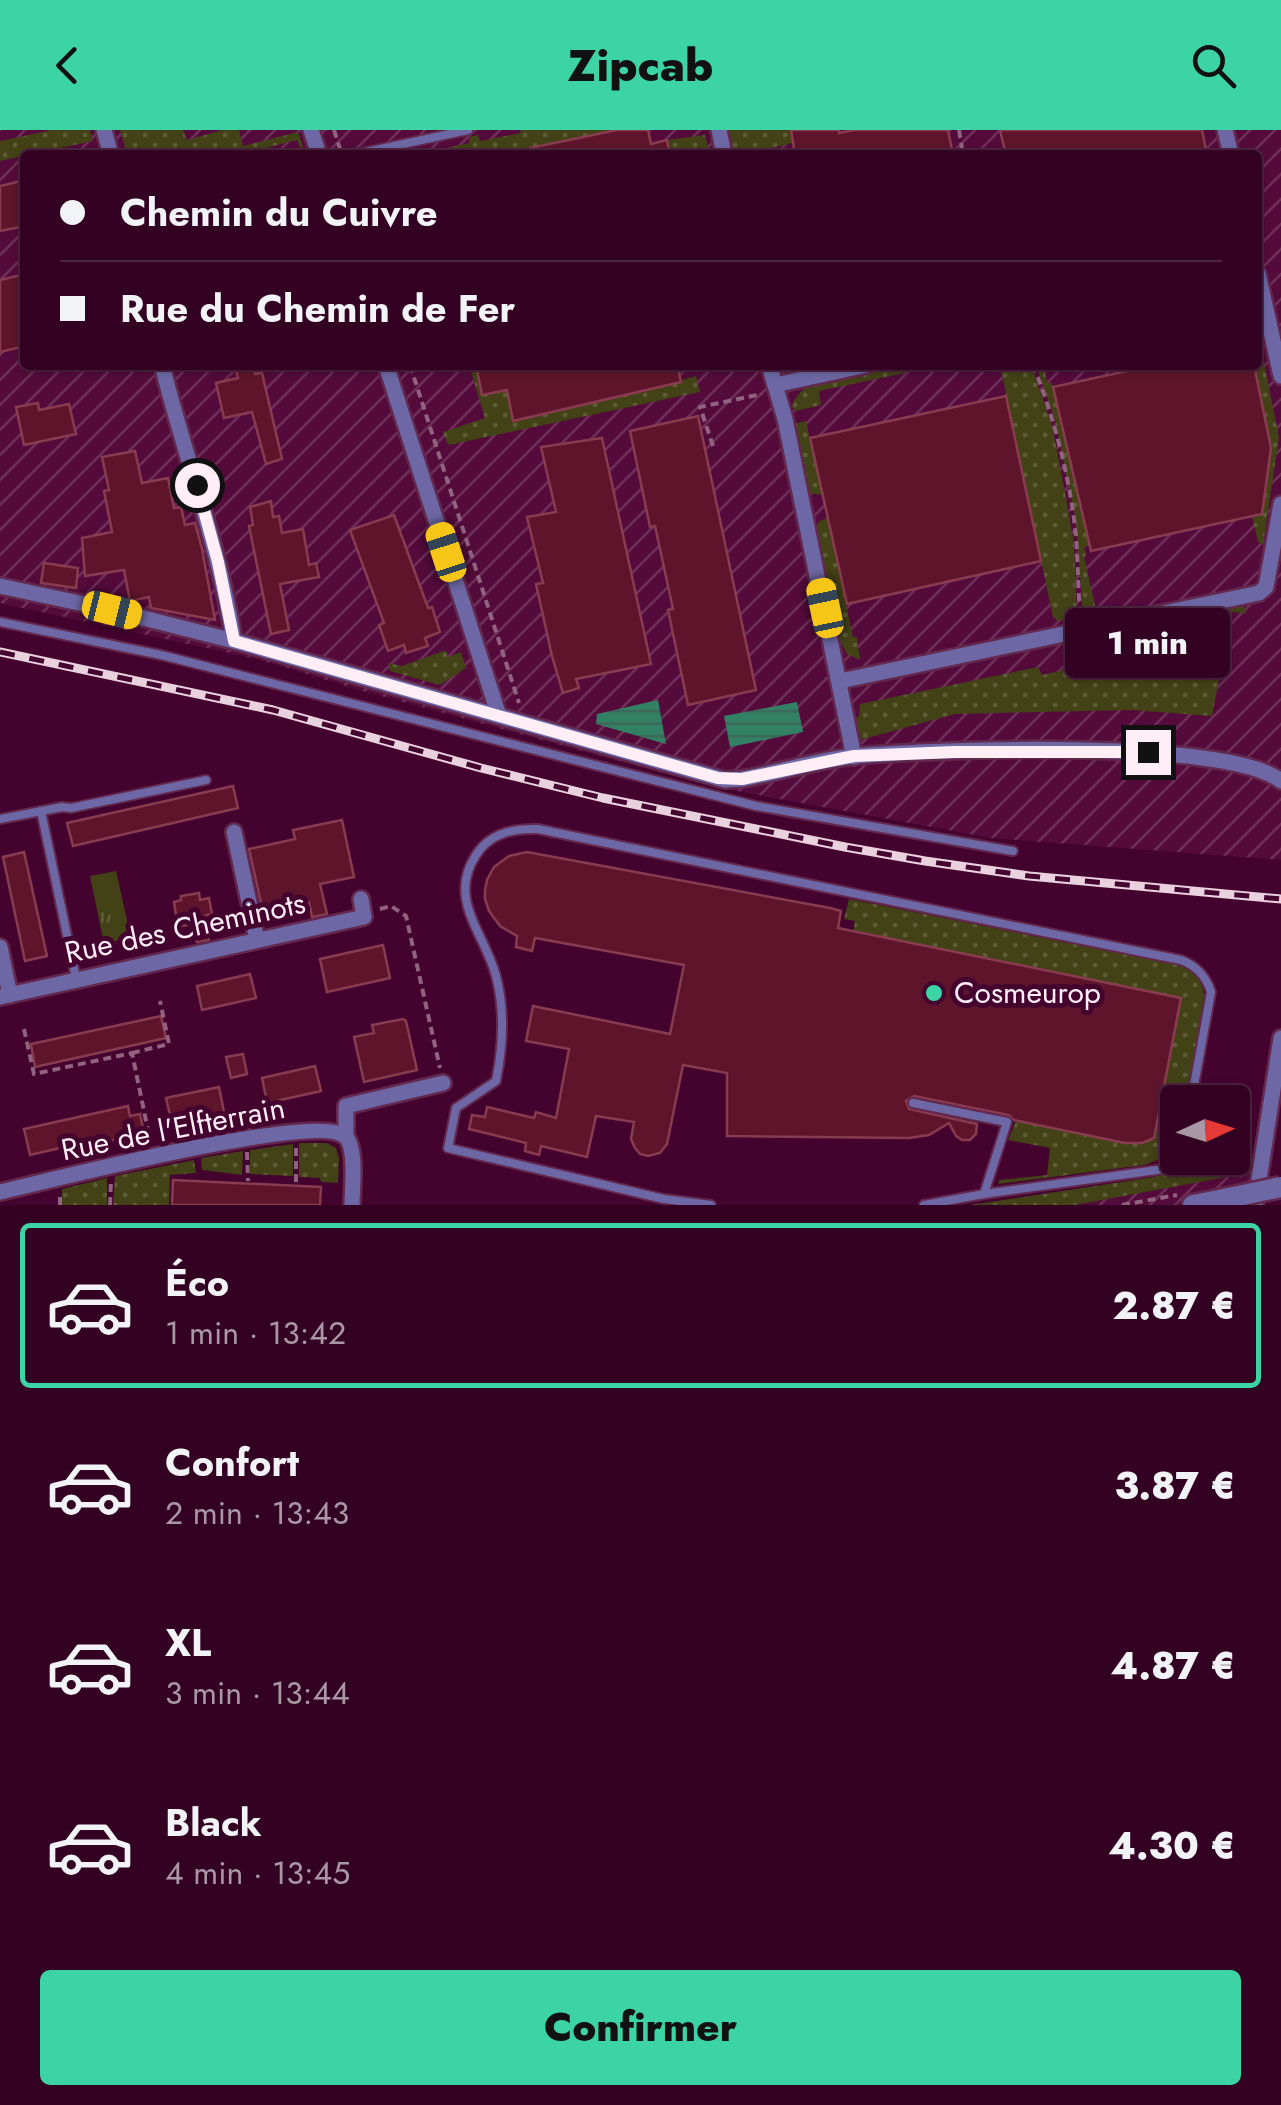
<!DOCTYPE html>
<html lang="fr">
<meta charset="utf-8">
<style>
:root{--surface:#330222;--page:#3e102f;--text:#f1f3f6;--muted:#a997a5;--line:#4e2440;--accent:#3cd4a4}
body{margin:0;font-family:Jost,sans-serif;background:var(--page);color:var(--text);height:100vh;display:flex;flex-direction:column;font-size:38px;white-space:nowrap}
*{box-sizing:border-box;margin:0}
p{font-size:32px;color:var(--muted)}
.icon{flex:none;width:55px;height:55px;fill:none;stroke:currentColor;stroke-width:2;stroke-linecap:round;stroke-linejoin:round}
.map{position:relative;height:1075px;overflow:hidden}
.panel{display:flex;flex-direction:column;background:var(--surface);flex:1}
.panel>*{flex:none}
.hud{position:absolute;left:20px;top:20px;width:1242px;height:220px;border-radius:10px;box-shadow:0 2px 8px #0004,0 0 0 2px var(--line);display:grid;align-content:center;height:220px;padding:0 40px;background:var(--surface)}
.needle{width:65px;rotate:86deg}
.fabs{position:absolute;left:1160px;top:955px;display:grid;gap:20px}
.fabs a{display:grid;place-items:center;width:90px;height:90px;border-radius:10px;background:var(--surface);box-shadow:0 2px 8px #0004,0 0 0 2px var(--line);font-size:50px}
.end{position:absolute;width:45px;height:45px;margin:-22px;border:12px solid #ffeef6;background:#111;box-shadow:0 0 0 5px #111}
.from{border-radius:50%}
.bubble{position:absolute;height:70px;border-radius:10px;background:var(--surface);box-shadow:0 2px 8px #0004,0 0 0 2px var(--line);font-size:32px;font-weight:800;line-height:70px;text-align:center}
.car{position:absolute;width:30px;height:60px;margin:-30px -15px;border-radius:12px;box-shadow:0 0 8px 2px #0007;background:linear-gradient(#f5c518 24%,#345 0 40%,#f5c518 0 76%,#345 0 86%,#f5c518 0)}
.hud b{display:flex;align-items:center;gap:35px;height:95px;font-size:38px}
.hud b+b{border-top:2px solid var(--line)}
.hud i{width:25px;height:25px;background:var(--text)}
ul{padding:18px 0 0;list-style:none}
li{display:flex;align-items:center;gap:30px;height:165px;margin:0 20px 15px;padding:0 20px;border:5px solid transparent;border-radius:10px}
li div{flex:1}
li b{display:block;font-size:38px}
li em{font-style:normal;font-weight:800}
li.active{border-color:var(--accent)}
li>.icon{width:90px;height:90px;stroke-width:1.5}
.action{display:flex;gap:20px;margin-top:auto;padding:20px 40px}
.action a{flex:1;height:115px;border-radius:10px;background:var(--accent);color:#111;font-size:40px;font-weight:800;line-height:115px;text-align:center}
header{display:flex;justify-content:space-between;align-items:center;height:130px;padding:0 40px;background:var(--accent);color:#111;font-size:45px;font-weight:800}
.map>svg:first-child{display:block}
.industrial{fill:url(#industrial-furrows);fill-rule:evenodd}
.grass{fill:url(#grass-dots)}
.park{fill:url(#park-tufts)}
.water{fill:url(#water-rules)}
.building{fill:#5e152c;stroke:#893c4f;stroke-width:2.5}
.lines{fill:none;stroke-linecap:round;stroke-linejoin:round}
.service-casing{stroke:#62284e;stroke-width:12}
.minor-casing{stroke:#62284e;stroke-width:20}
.tertiary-casing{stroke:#62284e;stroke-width:25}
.path{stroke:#916380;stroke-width:4;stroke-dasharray:8 5;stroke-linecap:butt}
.service{stroke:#6d68a5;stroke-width:8}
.minor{stroke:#6d68a5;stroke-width:15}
.tertiary{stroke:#6d68a5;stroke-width:20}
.rail-casing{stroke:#e9d2de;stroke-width:9}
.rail{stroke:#44022e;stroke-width:5;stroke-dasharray:15;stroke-linecap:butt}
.tertiary-bridge-casing{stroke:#62284e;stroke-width:25;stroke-linecap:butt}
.tertiary-bridge{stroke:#6d68a5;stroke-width:20}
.route{stroke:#ffeef6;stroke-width:12}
.poi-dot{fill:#3cd4a4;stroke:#44022e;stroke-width:4}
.labels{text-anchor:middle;stroke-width:10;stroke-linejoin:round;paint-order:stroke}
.street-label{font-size:30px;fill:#ffeef6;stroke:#44022e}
.poi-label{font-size:30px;fill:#ffeef6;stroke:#44022e;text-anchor:start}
</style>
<header><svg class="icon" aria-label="back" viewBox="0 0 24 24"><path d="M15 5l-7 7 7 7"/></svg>Zipcab<svg class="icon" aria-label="search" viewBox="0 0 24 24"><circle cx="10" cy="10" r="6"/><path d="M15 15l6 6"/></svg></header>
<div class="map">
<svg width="1281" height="1075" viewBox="0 0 1281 1075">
<defs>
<pattern id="industrial-furrows" width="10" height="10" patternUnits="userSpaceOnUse" patternTransform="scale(2.5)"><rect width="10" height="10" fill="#540b3b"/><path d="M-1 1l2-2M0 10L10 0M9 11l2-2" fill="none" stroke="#6e2f58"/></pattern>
<pattern id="grass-dots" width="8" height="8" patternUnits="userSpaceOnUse" patternTransform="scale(2.5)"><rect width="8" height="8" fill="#434116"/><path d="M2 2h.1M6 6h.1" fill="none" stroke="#5f5d38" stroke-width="1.8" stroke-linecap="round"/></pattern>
<pattern id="park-tufts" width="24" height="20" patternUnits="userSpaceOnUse" patternTransform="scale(2.5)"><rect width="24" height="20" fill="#434116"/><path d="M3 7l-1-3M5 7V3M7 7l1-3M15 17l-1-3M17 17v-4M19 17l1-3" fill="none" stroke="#5f5d38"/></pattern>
<pattern id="water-rules" width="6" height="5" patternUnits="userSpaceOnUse" patternTransform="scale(2.5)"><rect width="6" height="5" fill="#328165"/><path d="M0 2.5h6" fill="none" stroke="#3e6759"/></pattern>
</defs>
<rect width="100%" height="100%" fill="#44022e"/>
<g class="industrial">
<path d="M0,0H1281V730L991,708L715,657L366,562L257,529L0,473ZM25,25H1258V235H25Z"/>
<polygon points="1251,1042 1257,1075 1075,1075"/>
</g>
<g class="grass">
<polygon points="52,0 90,0 93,11 0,31 0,11"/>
<polygon points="120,0 183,0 187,10 223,0 239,0 243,16 298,2 306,25 303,25 297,10 239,25 229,25 226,21 213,25 127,25"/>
<polygon points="521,0 617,0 499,25 414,25 469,13 469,7 478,5 480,11 520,3"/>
<polygon points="729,0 791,0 793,13 750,23 749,25 734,25"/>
<polygon points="705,5 710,25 670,25 667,10"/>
<polygon points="1258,204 1279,307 1263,415 1258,412 1252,386 1262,384 1271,318 1254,235 1258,235"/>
<polygon points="469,235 476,235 482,265 507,260 514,291 680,253 682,250 696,246 700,262 448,315 443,302 485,288"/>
<path d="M901,235H943L819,261L821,275L796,281L792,277C794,266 802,260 812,254Z"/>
<polygon points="1000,235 1031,235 1052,295 1067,373 1074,414 1077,488 1058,491 1053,487"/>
<polygon points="1036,235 1044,235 1047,253 1052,253 1090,415 1084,417 1086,426 1084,427 1097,484 1083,487 1076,391 1055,290"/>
<polygon points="806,291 822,365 810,363 805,356 793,294"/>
<polygon points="827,388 853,507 857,507 860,530 847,524 839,509 815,406 818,392"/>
<polygon points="1243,474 1246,483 1232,482 1212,586 1132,580 955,584 860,610 855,588 859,586 860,574 1038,537 1042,545 1134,524 1130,505 1178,496 1185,485"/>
<polygon points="446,520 448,527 461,522 466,538 440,555 390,541 388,533 402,536"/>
<path d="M849,769L1174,834C1188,838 1199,844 1203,859C1208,878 1189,950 1185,972H1178C1177,1007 1182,1023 1144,1035L998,1054L999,1050L1047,1045L1050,1018L1008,1010L1016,991L1125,1013H1142L1153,1008L1180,868L853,802L855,791L844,789Z"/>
<polygon points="1250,981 1237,1045 1075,1075 970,1075 1154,1047 1169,1042 1183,1028 1232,1028 1233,994"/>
<polygon points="299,1013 327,1013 336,1018 339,1028 338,1053 321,1052 320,1048 299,1047"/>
<polygon points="293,1014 293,1046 250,1044 250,1020"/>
<polygon points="243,1021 242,1045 202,1040 201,1028"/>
<polygon points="194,1030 196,1043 170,1045 169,1075 113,1075 115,1046"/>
<polygon points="107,1048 107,1075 62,1075 62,1059"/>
</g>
<polygon class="park" points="116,741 131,808 104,814 90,746"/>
<g class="water">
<polygon points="658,570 666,614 596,594 597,584"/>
<polygon points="797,572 803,602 730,617 724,586"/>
</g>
<g class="building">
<polygon points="617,0 648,0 651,14 667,10 670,25 531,25 530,18"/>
<polygon points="791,0 839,0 839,3 854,0 948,0 953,25 795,25"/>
<polygon points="1000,0 1202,0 1207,25 1006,25"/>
<polygon points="25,50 25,96 0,101 0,56"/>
<polygon points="25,144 25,216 0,222 0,150"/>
<polygon points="235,235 254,235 255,244 262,243 282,329 266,334 252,282 224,288 216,253 238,248"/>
<polygon points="476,235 677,235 681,252 513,291 507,260 482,265"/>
<polygon points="1155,235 1254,235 1271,318 1262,384 1091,421 1053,257"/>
<polygon points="1006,266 1041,431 847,474 810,308"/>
<polygon points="38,273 39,280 69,274 76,304 24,315 16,277"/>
<polygon points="698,286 756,560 688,575 668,480 673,479 655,396 650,397 630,301"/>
<polygon points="602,308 651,534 576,549 579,558 563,563 552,526 536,454 543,453 527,387 556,382 541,317"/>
<polygon points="135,321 142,353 168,348 174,378 181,377 185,395 195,393 202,419 215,490 151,478 149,467 130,471 124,440 85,446 82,408 112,402 104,361 109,360 102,327"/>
<polygon points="271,371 273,387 279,386 282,403 303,399 309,435 316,433 319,447 280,454 289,500 271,504 249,396 253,395 250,377"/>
<polygon points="394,385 428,478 432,477 440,502 425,508 428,516 406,523 404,515 388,521 379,495 384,493 350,400"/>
<polygon points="44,433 78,438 76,458 41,453"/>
<polygon points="233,656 238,678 73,716 67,693"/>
<polygon points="342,690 354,747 320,754 327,784 312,787 309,772 263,782 249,719 295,709 293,700"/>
<polygon points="24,722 47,826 25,831 3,727"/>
<polygon points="527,722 830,778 841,781 838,798 1181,868 1154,1008 1142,1013 1125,1013 1014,990 1008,985 914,966 906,971 909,979 977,994 976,1004 970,1010 962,1010 956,1006 949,993 929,1005 909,1008 727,1006 727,943 683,935 667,1014 660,1023 648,1026 640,1024 635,1018 631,1009 634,992 596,986 587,1027 541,1016 539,1025 525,1021 526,1013 469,999 472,985 485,987 487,977 534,988 536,982 556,988 569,919 526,911 533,876 670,904 684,835 535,808 532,821 516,817 517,806 500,796 489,781 485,769 485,760 487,750 494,737 509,726"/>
<polygon points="199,763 200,770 209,768 212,784 204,786 209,810 197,812 192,794 182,796 180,784 176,785 174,772 181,770 181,766"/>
<polygon points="383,815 390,848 327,862 320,829"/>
<polygon points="250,844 256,868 202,880 197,856"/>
<polygon points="161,886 166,908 35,937 31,914"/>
<polygon points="403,889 406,891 417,940 364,952 354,907 374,903 372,895"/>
<polygon points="243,924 247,944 231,948 226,927"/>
<polygon points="315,936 321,961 267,973 262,948"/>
<polygon points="219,957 224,982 172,994 166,968"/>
<polygon points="128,976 130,986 140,984 144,1003 109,1011 108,1007 30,1025 24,999"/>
<polygon points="173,1050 321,1057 320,1075 172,1075"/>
</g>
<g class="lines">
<g class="service-casing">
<g id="service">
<polyline points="352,25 468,0"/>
<polyline points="0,492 161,525 756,676 1013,721"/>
<polyline points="41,681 76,848"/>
<polyline points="0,689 62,677 71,678 206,650"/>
<polyline points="913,973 1007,992 984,1064 924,1075"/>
<polyline points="984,1064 1164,1039 1178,1025"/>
<path d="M711,1075L664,1069L448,1018L456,978L496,951C503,917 505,884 497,850C487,805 446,771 476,725C490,703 513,698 538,699L1181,830C1197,836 1206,846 1211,862L1191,972"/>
</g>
</g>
<g class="minor-casing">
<g id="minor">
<polyline points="104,0 111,25"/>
<polyline points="311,0 319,25"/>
<polyline points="719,0 724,25"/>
<polyline points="1225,0 1231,25"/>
<polyline points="1258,144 1281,246"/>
<path d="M162,235C185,327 219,416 234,511"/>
<polyline points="386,235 499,586"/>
<polyline points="769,235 785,289 854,627"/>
<polyline points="775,255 867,235"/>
<path d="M0,456L112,480L234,511L725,650L742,649C780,642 817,630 855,626C931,619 1228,608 1281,651"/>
<polyline points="840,551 1259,463 1266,457 1281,374"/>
<polyline points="234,702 257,810"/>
<polyline points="0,817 10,865"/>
<polyline points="0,867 364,787 361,769"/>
<polyline points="346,1007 346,976 443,953"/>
<path d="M0,1062C48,1051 319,981 346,1007C357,1019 352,1059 352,1075"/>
<polyline points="1255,1075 1281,908"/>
</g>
</g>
<g class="tertiary-casing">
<polyline id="tertiary" points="1193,1075 1214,1071"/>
</g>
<g class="path">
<polyline points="334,0 340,19"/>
<polyline points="959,0 963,25"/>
<polyline points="410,235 519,573"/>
<path d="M1033,235C1054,286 1071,352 1076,407C1078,433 1078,459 1080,484"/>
<polyline points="713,316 700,277 762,264"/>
<polyline points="380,779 391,776 406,786 440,938"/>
<polyline points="24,899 34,944 132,923 150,1010"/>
<polyline points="132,923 169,914 160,871"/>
<polyline points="296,1018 296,1053"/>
<polyline points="247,1022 248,1051"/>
<polyline points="1239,1047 1247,1012"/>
<polyline points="60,1075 60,1063"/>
<polyline points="110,1075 111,1050"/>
<polyline points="1122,1075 1177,1065"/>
</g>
<use href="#service" class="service"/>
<use href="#minor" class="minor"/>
<use href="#tertiary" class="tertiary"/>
<g class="rail-casing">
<polyline id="rail" points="0,522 273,580 481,638 603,668 845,717 925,731 1029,746 1281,769"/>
</g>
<use href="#rail" class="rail"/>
<g class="tertiary-bridge-casing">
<polyline id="tertiary-bridge" points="1214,1071 1281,1057"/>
</g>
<use href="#tertiary-bridge" class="tertiary-bridge"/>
</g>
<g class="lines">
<polyline class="route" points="197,355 218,432 234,511 718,648 742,649 854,626 954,622 1148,622"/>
</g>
<circle class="poi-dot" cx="934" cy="863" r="10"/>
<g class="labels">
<g class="street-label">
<text transform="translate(185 798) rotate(-12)" y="10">Rue des Cheminots</text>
<text transform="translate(173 999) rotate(-11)" y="10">Rue de l'Elfterrain</text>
</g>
<g class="poi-label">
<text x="954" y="873">Cosmeurop</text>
</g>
</g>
</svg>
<div class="fabs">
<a><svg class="needle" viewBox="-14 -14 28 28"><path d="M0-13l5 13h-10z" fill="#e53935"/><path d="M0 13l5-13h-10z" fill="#a997a5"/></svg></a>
</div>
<i class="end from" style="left:197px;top:355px"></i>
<i class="end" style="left:1148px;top:622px"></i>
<div class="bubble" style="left:1065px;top:478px;width:165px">1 min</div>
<i class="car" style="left:446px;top:422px;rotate:342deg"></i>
<i class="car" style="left:825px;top:478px;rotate:348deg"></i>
<i class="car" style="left:112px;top:480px;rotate:104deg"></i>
<div class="hud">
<b><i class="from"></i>Chemin du Cuivre</b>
<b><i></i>Rue du Chemin de Fer</b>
</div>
</div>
<section class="panel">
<ul>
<li class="active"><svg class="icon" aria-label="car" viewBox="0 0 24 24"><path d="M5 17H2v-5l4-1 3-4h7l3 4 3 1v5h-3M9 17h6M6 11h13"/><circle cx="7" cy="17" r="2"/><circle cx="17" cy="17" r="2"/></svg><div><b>Éco</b><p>1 min · 13:42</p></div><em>2.87 €</em></li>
<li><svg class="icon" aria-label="car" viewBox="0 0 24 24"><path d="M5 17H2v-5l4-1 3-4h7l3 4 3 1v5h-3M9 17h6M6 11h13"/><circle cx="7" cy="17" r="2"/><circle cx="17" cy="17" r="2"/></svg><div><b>Confort</b><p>2 min · 13:43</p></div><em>3.87 €</em></li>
<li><svg class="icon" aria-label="car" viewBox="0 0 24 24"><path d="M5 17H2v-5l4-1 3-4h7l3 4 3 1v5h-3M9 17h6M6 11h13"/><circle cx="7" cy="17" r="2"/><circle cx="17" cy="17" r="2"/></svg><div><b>XL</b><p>3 min · 13:44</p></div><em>4.87 €</em></li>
<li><svg class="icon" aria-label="car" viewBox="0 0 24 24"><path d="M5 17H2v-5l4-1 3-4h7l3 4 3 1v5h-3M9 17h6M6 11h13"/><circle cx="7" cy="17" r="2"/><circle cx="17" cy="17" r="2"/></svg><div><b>Black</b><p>4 min · 13:45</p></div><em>4.30 €</em></li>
</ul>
<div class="action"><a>Confirmer</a></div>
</section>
